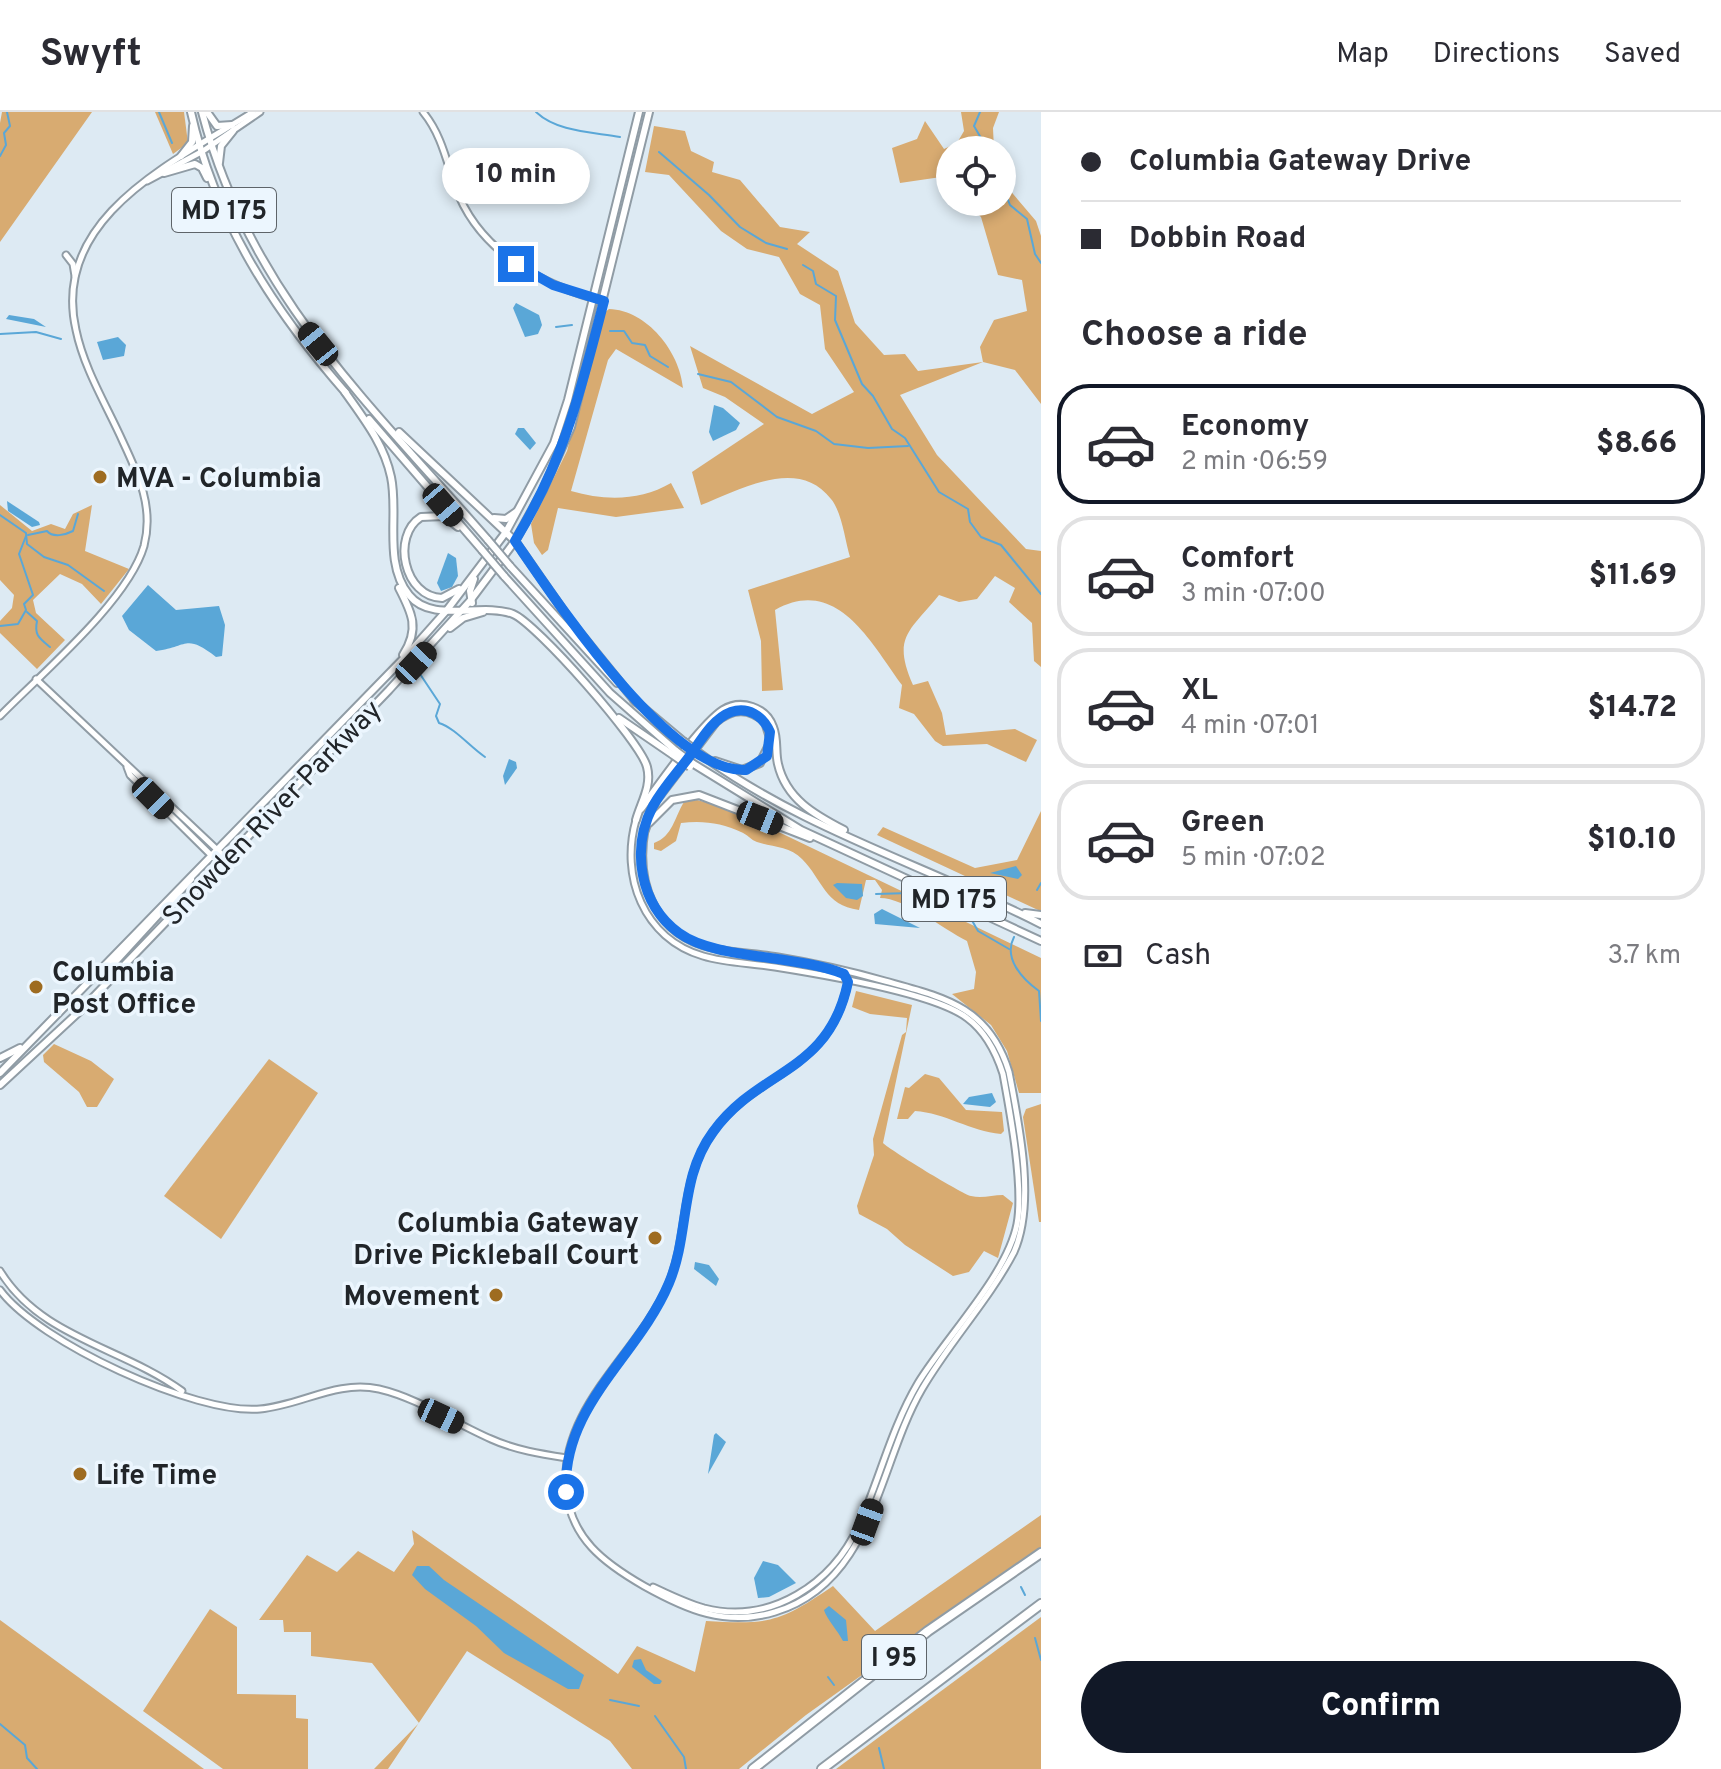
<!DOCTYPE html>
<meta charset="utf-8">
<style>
:root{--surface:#fff;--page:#f2f2f3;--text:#2b2b33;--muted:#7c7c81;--line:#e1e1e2;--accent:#111827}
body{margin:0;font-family:Overpass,sans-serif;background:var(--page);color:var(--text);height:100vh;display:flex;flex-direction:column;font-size:30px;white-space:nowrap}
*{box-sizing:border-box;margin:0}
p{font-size:26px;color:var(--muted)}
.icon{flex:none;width:44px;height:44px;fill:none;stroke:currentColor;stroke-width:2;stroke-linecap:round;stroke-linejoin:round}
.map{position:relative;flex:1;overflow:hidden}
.panel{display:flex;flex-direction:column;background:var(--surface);width:680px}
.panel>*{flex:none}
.banner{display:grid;align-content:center;height:176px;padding:0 40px;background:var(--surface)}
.buttons{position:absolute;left:936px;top:24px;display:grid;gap:16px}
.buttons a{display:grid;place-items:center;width:80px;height:80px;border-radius:50%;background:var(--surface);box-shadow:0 4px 12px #0003;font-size:40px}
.end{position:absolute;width:36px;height:36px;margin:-18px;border:10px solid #1a73e8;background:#fff;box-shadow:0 0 0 4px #fff}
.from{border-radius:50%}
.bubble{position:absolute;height:56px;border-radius:28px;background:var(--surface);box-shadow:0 4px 12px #0003;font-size:26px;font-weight:800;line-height:56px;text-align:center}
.car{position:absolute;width:24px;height:48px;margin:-24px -12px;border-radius:10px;box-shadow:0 0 6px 2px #0007;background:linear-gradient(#222 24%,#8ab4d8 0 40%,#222 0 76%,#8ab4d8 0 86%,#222 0)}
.banner b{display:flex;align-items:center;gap:28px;height:76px;font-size:30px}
.banner b+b{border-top:2px solid var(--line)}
.banner i{width:20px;height:20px;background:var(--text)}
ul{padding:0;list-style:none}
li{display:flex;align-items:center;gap:24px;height:120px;margin:0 16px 12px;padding:0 24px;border:4px solid var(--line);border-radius:32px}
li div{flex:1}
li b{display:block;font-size:30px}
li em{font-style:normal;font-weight:800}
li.selected{border-color:var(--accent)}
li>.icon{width:72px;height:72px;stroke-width:1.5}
h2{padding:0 40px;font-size:36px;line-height:96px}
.pay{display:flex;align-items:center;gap:20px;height:88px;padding:0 40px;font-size:30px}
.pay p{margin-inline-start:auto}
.button{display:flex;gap:16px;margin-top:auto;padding:16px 40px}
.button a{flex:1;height:92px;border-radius:48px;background:var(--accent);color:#fff;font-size:32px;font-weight:800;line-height:92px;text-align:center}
header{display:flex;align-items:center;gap:48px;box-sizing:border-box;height:112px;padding:0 40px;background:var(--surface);border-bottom:2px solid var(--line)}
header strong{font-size:38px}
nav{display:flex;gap:44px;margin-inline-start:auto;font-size:28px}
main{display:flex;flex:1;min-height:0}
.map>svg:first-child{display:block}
.green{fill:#d8ab71}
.water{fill:#5aa7d7}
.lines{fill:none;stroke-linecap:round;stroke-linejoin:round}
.stream{stroke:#5aa7d7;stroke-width:2}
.secondary-casing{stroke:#909ca5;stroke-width:9}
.primary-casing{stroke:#909ca5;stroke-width:10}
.highway-casing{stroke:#909ca5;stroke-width:12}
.secondary{stroke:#fff;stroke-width:5}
.primary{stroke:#fff;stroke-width:6}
.highway{stroke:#fff;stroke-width:8}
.primary-bridge-casing{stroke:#909ca5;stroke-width:10;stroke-linecap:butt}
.primary-bridge{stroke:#fff;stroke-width:6}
.route{stroke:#1a73e8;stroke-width:10}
.poi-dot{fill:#9e6c21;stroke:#ecf6fe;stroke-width:3}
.labels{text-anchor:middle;stroke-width:7;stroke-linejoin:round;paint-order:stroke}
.shield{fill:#ecf6fe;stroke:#5e6469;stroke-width:2}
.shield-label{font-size:26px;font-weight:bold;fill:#212529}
.poi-label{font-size:28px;font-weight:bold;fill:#212529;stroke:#ecf6fe;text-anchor:start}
.street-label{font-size:28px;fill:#212529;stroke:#ecf6fe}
</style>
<header>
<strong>Swyft</strong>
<nav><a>Map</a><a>Directions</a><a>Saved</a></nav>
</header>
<main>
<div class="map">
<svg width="1041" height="1657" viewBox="0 0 1041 1657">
<rect width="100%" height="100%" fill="#ddeaf3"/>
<g class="green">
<polygon points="2,0 92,0 0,130 0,299 0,11"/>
<polygon points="155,0 184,0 188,31 173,42"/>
<polygon points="961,0 999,0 993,16 994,38 950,38 950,73 941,65 900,71 892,36 917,27 925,9 944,37 957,31 964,19"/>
<path d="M654,14L685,19L691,39L714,50L712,60L740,68L780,115L810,120L797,132L838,159L855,211L884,243L905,242L918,259L983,250L980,235L994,208L1027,199L1022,168L998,163L981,105L966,90H1002V69L1036,109L1041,124V292L1015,258L983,250L900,283L937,343L1026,437L1041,439V555L1034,549L1032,511L1009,490L1015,476L995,464L977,487L959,490L939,483C909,520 892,525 913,573L928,569L942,601L946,623L1015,617L1037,628L1026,650L987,632L943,634L935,629L914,602L899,596L902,573C871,531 837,463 775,498L783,578L762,579L761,529L748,478L850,445C845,429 842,400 831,387C798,344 740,378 701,393L692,360L764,312L725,285L703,276L690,234L812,302L854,280L825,237L820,193L800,182L779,145L747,137L721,119L669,63L645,60Z"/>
<path d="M609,197C647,198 680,240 683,276L616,237L608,248L571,379C605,389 640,389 671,371L684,396L616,405L558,396L548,438L542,443L534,431L531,412L567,339L604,201Z"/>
<polygon points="0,393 32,419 51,412 65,417 73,402 92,393 85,439 129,457 101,492 82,472 60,462 33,488 36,501 65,528 37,557 0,521 0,509 12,496 14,483 0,468"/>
<path d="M697,688L731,697L1041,846V981H1019L1007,939L991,913L952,882L974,877L976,860L967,829C943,817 905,786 880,786L882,778L875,768H866L859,798C824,793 823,768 802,747C790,734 772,735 757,730C751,728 747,722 741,720C723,711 702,708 681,711L676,729L661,739L654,737V731C673,724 674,706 684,690Z"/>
<polygon points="1041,699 1041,798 1038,798 877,723 883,715 975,756 1017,748"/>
<path d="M856,879L912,893L883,1031C890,1038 962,1082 971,1084C982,1087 992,1083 1003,1083L1013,1091L998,1146L984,1139L969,1160L953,1164L905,1133L887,1117L859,1102L857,1094L874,1043L873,1027L902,923L906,920L907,906L870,902L852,895Z"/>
<polygon points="54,932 91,949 114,967 97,995 87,995 79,980 44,950 43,943"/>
<polygon points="269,947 318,981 221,1127 164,1084"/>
<path d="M925,962L939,966L966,998L1002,1000L1004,1019L1001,1022C970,1019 945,1001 915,999L908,1007H897L905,975L909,976Z"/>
<polygon points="1041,992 1041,1110 1039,1110 1023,1005 1026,997"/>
<path d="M1041,1403V1435L806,1603L739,1657H632L610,1629L467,1539L388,1657H374L419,1611L372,1551L311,1544V1520H284L283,1508H259L307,1443L337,1460L358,1439L394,1460L414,1432L412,1418L618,1562L637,1534L695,1560L706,1509C770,1513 780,1510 833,1474L875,1519Z"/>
<polygon points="210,1497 237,1515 237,1582 296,1583 296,1606 308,1607 308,1657 223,1657 143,1599"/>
<polygon points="1041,1505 1041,1657 836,1657"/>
<polygon points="0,1508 204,1657 0,1657"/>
</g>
<g class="water">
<polygon points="516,191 539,203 542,213 538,222 525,225 513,196"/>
<polygon points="9,203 34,207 46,215 6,207"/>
<polygon points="118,225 126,233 124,244 103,248 97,230"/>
<polygon points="714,293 723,296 740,311 736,318 713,329 709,320"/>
<polygon points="518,316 524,316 536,331 530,338 515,322"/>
<polygon points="7,389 39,410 40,413 32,415 8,399"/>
<polygon points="448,441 456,446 458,464 452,475 441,479 437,471"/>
<path d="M148,473L176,498L219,494L225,513L222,544L216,545C185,521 188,535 156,539L129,518L122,504Z"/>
<polygon points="509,647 516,650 517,656 505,673 503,664"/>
<polygon points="1016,754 1022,763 1018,767 990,761"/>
<polygon points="837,771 862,772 863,784 857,788 846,786 833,773"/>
<polygon points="882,797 920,816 875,812 874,802"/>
<polygon points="992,981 996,990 990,995 963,992 969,985"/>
<polygon points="695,1150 709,1153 719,1167 716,1174 694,1157"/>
<polygon points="716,1321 726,1330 708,1362 714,1323"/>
<polygon points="763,1449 778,1453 796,1471 769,1485 758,1486 754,1466"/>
<polygon points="417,1454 429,1454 444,1468 584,1563 579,1577 568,1577 504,1541 476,1514 425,1477 412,1463"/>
<path d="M829,1494L846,1508L848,1529H843C838,1519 826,1506 824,1498Z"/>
<polygon points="641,1547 646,1558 662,1569 660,1572 654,1572 632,1555 634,1548"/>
</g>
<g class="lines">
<g class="stream">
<polyline points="159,0 172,31"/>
<path d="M536,0C557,20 593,20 620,25"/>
<polyline points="980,0 974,14 988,38"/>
<polyline points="659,40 709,83 740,115 766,131 787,137"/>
<polyline points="0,44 6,33 4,21 10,14 7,0"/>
<polyline points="1002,73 1010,93 1027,107 1035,142 1041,151"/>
<polyline points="803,153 813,159 816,172 836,184 835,208 862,272 873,284 892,317 905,326 939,380 968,397 970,410 981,425 1001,433 1041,482"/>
<polyline points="556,215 572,213"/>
<polyline points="610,219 624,219 632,231 645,233 650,244 668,255"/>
<polyline points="0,222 36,220 61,227"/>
<polyline points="698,262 731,270 777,305 816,319 834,332 868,336 908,334"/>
<polyline points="0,403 26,421 27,432 44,445 68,453 104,479"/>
<path d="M28,423L47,419C53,426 65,423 73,419L78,402"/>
<path d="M27,500L37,509C34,523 39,526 50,535"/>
<polyline points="0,514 18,512 26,498 24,492 33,483 19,442 26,424"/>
<path d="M418,559L440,592L436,604L439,611C455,616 470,635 485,645"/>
<polyline points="1037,778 1041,771"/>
<polyline points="876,782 910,781 944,803 970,805 978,819 1009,837"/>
<path d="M1014,825C1003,846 1022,867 1039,879L1041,909"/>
<polyline points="1021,1475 1025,1483"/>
<polyline points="1035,1526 1041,1548"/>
<polyline points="828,1565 834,1573"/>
<polyline points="610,1588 639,1594"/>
<polyline points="655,1604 684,1645 686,1657"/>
<polyline points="0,1612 25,1633 27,1646 37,1657"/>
<polyline points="879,1636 884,1657"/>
</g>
<g class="secondary-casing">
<g id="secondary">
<path d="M423,0C441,22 446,47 455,74C477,136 534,169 595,187"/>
<polyline points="147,69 203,39 260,0"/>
<polyline points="66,143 73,152 75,164"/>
<polyline points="36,567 227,747"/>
<path d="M0,604C41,562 128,489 144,434C154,396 139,364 123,330C107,294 84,257 76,218C50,105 176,49 253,0"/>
<polyline points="127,655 130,663 221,753"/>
<path d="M636,708C620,764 643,826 703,844C726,851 751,851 775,855C819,862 935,881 967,906C986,920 996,940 1003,962C1010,1000 1024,1075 1017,1112C1007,1163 946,1225 918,1271C892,1315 880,1365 860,1411C833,1472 771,1513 704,1496C686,1491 670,1483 653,1475"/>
<path d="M645,718C636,770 654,823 712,836C733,841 756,841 778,845C814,851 850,859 885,869C943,885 989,894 1009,960C1019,1012 1036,1091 1014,1140C989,1188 950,1229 922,1277C878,1352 874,1470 775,1500C726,1515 687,1498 644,1474C604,1451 570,1426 566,1376C560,1294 638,1242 668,1173C689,1124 679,1069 711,1023C756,957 829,963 848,870"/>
<path d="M0,1159C41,1226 122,1235 182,1279"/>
<path d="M0,1178C38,1230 196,1303 260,1297C302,1293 336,1268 379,1277C418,1286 454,1311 491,1327C515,1338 541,1342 567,1346"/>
</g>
</g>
<g class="primary-casing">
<g id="primary">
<path d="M191,0C215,108 274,199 346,281"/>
<path d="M202,0C249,181 369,291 488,428"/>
<polyline points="207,0 217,14 232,13"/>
<polyline points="181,44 192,30 193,14"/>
<polyline points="219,51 221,34 233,19"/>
<polyline points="164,61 195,52 202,56 207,66"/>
<path d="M345,280C364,307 384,332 391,365C399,402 383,451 409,483C432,512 481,490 513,502C536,511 641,630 647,655C652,674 641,690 636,708"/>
<polyline points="369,307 482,438"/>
<polyline points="399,320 515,429 572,511 636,590"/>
<polyline points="494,406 506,407 516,400"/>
<path d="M458,415L444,404L421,405C391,424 404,485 442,486L459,477"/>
<polyline points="510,454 617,571"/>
<polyline points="504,464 610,581 676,639"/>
<path d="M399,476C412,501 420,517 403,543"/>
<polyline points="472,491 470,479 474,467"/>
<polyline points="450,516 463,506 483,500"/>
<polyline points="634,588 683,629"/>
<polyline points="619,606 673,643"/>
<path d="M699,641C802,717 928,754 1041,812"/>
<polyline points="692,651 801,718 1041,829"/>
<path d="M641,697C658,674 701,612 723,598C741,587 766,595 773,615C778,627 775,640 778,652C786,687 815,703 844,718"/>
<polyline points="649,711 672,688 699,683 810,726"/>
<path d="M645,718L655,690L716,610C732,596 749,595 765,610L771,629L760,651L742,658L715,649"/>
<polyline points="1025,801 1041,803"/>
<polyline points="108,869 105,861 191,767"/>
<polyline points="0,946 20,936"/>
<polyline points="0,961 407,543 447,498 506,420 554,331 568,288 639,0"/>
<polyline points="0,973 81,898 389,578 470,489 515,429 543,378 571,315 649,0"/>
</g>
</g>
<g class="highway-casing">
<g id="highway">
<polyline points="753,1657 928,1519 1041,1441"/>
<polyline points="822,1657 1041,1492"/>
</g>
</g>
<use href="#secondary" class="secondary"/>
<use href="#primary" class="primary"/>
<use href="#highway" class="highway"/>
<g class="primary-bridge-casing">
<g id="primary-bridge">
<polyline points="488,428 510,454"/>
<polyline points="482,438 504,464"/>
<polyline points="683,629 699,641"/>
<polyline points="676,639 692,651"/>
<polyline points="673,643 690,655"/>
</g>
</g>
<use href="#primary-bridge" class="primary-bridge"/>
</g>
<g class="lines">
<path class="route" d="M516,152L553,173L604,189C580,281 565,346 515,429C555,487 669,661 746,658L767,644L770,620C763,604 748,594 731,600C712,607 700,630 689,645C677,661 663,676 653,694C631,736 639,792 679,821C716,848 795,842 844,862L848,870C829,962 759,956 713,1020C679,1066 690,1121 669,1171C638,1245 562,1293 566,1380"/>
</g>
<g class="poi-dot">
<circle cx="100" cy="365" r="8"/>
<circle cx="36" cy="875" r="8"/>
<circle cx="655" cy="1126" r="8"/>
<circle cx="496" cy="1183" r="8"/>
<circle cx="80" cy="1362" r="8"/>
</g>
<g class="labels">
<g class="shield">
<rect x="172" y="76" width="104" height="44" rx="6"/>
<rect x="902" y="765" width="104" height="44" rx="6"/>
<rect x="862" y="1523" width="64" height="44" rx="6"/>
</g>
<g class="shield-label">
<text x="224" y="107">MD 175</text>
<text x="954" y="796">MD 175</text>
<text x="894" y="1554">I 95</text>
</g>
<g class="poi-label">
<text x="116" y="375">MVA - Columbia</text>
<text x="52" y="869">Columbia<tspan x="52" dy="32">Post Office</tspan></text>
<text x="639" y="1120" text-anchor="end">Columbia Gateway<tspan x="639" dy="32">Drive Pickleball Court</tspan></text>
<text x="480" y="1193" text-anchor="end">Movement</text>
<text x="96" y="1372">Life Time</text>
</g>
<g class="street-label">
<text transform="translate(271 700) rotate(-46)" y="10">Snowden River Parkway</text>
</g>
</g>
</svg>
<div class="buttons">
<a><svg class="icon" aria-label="locate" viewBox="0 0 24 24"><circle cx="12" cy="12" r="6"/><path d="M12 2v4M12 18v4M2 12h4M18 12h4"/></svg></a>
</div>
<i class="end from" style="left:566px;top:1380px"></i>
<i class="end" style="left:516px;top:152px"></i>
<div class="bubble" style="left:442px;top:36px;width:148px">10 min</div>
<i class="car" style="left:318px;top:232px;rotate:321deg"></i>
<i class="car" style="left:443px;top:393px;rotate:139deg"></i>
<i class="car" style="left:416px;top:551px;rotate:43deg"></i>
<i class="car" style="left:153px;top:686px;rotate:135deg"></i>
<i class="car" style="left:760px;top:706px;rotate:112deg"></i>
<i class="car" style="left:441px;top:1304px;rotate:115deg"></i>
<i class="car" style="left:867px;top:1410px;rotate:20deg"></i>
</div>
<section class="panel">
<div class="banner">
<b><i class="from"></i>Columbia Gateway Drive</b>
<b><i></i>Dobbin Road</b>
</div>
<h2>Choose a ride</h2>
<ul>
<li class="selected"><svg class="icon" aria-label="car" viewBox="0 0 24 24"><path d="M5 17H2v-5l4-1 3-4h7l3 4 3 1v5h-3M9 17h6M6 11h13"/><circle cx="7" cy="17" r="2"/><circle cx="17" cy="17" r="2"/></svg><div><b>Economy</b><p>2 min · 06:59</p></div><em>$8.66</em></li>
<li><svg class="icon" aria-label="car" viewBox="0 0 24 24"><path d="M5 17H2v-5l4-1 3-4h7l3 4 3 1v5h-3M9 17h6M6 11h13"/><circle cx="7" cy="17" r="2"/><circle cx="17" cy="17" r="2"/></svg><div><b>Comfort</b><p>3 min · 07:00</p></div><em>$11.69</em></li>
<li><svg class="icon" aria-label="car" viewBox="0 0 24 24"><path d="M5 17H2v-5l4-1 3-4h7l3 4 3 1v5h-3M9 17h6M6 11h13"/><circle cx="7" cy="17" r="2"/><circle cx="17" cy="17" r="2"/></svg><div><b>XL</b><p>4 min · 07:01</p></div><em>$14.72</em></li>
<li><svg class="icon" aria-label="car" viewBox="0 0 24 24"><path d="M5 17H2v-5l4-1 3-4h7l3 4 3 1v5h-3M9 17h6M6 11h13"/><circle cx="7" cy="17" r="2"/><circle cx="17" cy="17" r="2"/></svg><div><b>Green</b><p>5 min · 07:02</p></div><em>$10.10</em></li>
</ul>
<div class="pay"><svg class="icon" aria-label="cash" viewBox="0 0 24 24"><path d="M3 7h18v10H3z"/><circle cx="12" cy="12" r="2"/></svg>Cash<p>3.7 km</p></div>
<div class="button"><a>Confirm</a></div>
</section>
</main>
